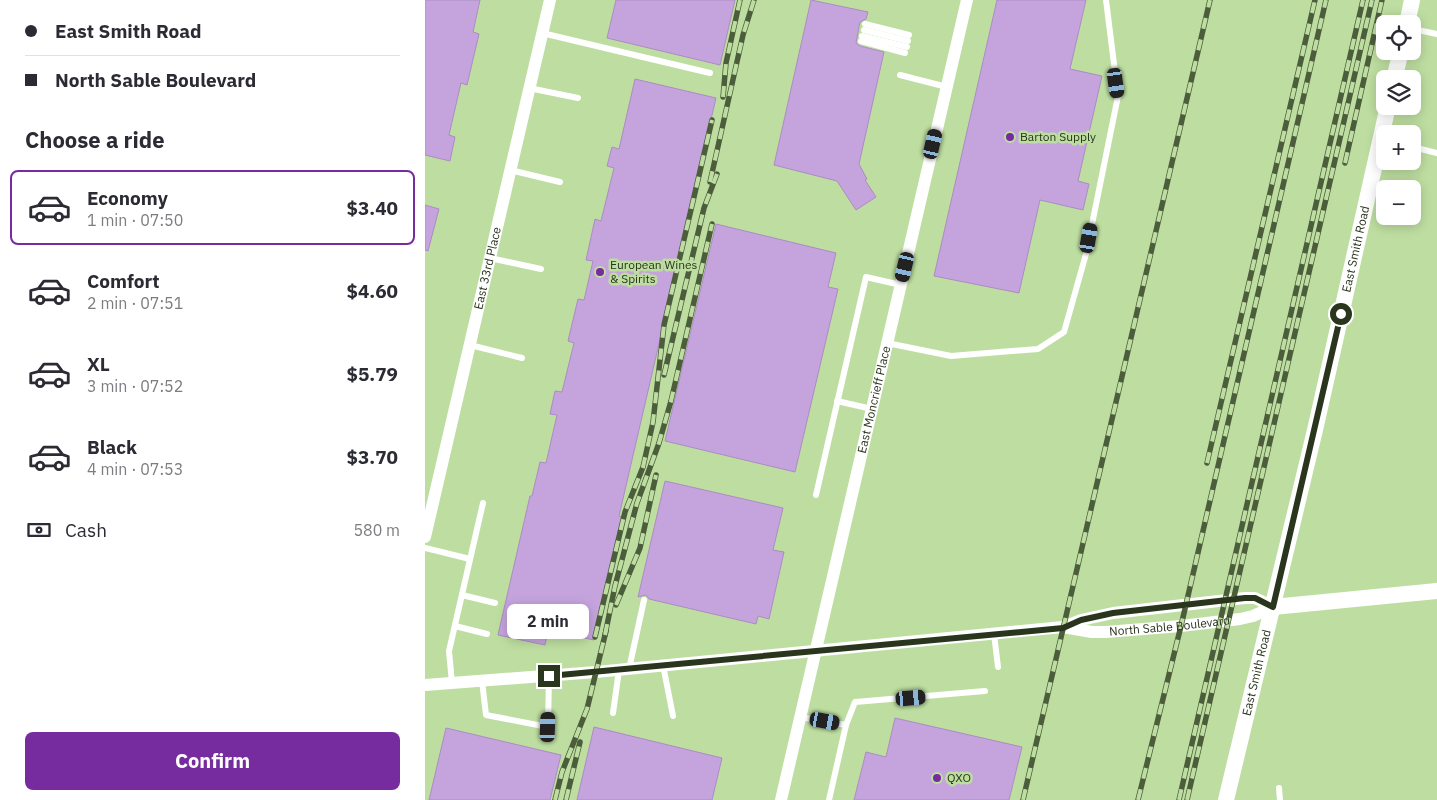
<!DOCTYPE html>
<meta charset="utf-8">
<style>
:root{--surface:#fff;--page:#f7f7f7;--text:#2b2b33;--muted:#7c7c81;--line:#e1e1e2;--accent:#762c9e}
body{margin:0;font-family:"IBM Plex Sans",sans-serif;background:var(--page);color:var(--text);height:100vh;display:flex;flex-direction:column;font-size:19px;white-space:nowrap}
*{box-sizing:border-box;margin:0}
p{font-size:16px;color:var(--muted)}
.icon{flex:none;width:28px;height:28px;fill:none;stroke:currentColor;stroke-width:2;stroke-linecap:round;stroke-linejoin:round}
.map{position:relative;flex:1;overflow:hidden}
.drawer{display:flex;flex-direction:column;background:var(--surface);width:425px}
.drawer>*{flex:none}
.guide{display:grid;align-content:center;height:110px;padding:0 25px;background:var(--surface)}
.buttons{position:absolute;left:951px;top:15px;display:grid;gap:10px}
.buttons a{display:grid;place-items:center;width:45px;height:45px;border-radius:8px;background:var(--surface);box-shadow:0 2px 12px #0003;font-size:25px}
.end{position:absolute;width:22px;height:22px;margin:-11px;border:6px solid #29351d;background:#fff;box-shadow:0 0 0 2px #fff}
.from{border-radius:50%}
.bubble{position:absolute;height:35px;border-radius:8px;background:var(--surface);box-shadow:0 2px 12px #0003;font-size:16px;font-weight:700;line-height:35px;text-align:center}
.car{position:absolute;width:15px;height:30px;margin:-15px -8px;border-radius:6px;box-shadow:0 0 4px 1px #0007;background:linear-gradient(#222 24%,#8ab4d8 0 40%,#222 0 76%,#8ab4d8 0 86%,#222 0)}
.guide b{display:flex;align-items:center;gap:18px;height:48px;font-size:19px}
.guide b+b{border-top:1px solid var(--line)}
.guide i{width:12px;height:12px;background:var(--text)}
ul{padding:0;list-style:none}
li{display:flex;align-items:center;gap:15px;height:75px;margin:0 10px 8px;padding:0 15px;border:2px solid transparent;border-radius:8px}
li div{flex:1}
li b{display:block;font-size:19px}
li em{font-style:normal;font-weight:700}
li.selected{border-color:var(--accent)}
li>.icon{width:45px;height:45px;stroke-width:1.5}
h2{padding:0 25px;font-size:22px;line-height:60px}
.pay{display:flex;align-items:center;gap:12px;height:55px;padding:0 25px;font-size:19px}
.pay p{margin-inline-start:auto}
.action{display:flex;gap:10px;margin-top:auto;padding:10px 25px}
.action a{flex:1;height:58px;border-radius:8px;background:var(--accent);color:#fff;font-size:20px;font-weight:700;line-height:58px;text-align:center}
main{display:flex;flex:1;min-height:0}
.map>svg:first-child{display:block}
.building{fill:#c5a4dd;stroke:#ac8bc3}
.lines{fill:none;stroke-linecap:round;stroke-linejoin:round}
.service{stroke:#fff;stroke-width:6}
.minor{stroke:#fff;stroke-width:12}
.tertiary{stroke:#fff;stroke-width:16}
.rail-casing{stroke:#4c5d3c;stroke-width:5.5}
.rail{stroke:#bedea1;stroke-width:4;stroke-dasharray:11;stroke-linecap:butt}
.route{stroke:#29351d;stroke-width:6}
.poi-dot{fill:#762c9e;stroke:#bedea1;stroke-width:2}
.labels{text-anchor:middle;stroke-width:5;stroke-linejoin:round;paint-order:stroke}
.poi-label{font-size:12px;fill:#29351d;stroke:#bedea1;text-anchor:start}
.street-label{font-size:12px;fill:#29351d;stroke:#bedea1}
</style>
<main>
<section class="drawer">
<div class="guide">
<b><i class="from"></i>East Smith Road</b>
<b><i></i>North Sable Boulevard</b>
</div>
<h2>Choose a ride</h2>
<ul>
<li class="selected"><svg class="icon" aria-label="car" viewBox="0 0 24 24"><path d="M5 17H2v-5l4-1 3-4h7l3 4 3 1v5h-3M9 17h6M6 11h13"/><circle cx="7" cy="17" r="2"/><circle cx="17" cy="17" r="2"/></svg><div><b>Economy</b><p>1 min · 07:50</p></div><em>$3.40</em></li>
<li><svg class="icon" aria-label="car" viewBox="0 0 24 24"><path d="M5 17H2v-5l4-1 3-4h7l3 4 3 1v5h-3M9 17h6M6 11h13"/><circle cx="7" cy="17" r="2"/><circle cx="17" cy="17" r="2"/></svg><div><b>Comfort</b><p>2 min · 07:51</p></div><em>$4.60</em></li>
<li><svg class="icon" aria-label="car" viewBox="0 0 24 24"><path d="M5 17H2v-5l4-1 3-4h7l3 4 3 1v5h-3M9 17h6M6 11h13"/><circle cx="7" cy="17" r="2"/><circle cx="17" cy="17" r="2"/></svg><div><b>XL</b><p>3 min · 07:52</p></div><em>$5.79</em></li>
<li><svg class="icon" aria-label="car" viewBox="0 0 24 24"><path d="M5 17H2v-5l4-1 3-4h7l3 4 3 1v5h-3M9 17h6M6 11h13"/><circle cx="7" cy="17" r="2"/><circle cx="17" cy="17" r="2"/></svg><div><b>Black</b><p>4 min · 07:53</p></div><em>$3.70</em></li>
</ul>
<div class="pay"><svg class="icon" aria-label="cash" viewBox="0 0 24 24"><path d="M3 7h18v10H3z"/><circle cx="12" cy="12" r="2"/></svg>Cash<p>580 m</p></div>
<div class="action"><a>Confirm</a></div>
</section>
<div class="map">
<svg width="1012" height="800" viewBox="0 0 1012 800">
<rect width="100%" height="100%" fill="#bedea1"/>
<g class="building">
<polygon points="0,0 55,0 48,32 54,34 42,85 36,83 24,135 30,137 25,161 0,155"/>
<polygon points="191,0 310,0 295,65 182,38"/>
<polygon points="386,0 443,12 441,19 435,22 431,43 435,46 459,52 434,164 442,179 440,180 451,197 431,210 412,181 349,165"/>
<polygon points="572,0 661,0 645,69 677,76 653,181 664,184 658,210 615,200 594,293 509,276"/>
<polygon points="210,79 291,98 194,516 197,517 169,640 123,630 120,645 73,635 105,496 107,496 115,462 121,463 132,415 125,414 130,391 137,392 149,343 143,341 153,299 159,300 168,261 161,260 170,219 176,221 189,168 182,166 187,147 194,149"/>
<polygon points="0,205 14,209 3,251 0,250"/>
<polygon points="291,224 411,253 403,287 413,289 370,472 240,441"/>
<polygon points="240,481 358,508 348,550 359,552 344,619 333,616 331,624 224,599 221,595 213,597"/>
<polygon points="470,718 597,747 584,800 429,800 441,752 461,757"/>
<polygon points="169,727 297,758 287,800 152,800"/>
<polygon points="21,728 136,755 125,800 4,800"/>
</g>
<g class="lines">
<g class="service">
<polyline points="440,24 484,35"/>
<polyline points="988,29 1012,34"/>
<polyline points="439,30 483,41"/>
<polyline points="117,33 285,73"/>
<polyline points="437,36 482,47"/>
<polyline points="436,41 480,53"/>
<polyline points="475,75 522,87"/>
<polyline points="104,88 153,98"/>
<polyline points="988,147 1012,153"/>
<polyline points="85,170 135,182"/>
<polyline points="65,258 116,269"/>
<polyline points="462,343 526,356 613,349 639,332 661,254 693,96 681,0"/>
<polyline points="45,345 97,358"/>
<polyline points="412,401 447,409"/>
<polyline points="391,495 441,277 476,285"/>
<polyline points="0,548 45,559"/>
<polyline points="37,595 70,603"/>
<polyline points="30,626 62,634"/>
<polyline points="569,634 573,667"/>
<polyline points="238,665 248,716"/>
<polyline points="204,669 219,600"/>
<polyline points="57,681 61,715 123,727 124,676"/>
<polyline points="27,683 24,651 58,503"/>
<polyline points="188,713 194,670"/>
<polyline points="375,717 421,725"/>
<polyline points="854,788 855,800"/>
<polyline points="404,800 421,725 430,702 560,691"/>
</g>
<g class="minor">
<path id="s1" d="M0,537L125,0"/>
<polyline points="638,627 656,620 688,613 820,598 830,598 848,607"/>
<path id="s2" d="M0,685L171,672L638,627L667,632H681L756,626L815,619L828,616L848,607"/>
<path id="s3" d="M356,800L542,0"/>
</g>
<g class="tertiary">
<polyline points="982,24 987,0"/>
<polyline points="969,79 976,51"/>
<polyline points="848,607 1012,591"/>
<path id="s4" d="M801,800L890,430L963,106"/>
</g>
<g class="rail-casing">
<g id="rail">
<polyline points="298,97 301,63 315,0"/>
<polyline points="920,163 957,0"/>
<polyline points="285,182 318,35 329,0"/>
<polyline points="239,375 279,208 292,174"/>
<polyline points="782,463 890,0"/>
<polyline points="191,605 215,548 231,475"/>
<polyline points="180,635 190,586 212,503 234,443 246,401 287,224"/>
<polyline points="170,637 200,512 218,467 228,422 239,325 287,120"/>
<polyline points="130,800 137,772 162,709 181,631"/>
<polyline points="141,800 155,742"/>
<polyline points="598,800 785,0"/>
<polyline points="713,800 756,626 901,0"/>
<polyline points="754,800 938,0"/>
<polyline points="762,800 947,0"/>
</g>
</g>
<use href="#rail" class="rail"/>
</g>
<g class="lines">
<polyline class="route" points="124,676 638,628 656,620 688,613 820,598 830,598 848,607 916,314"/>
</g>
<g class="poi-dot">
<circle cx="585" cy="137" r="5"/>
<circle cx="175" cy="272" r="5"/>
<circle cx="512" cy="778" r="5"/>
</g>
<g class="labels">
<g class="poi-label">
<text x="595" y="141">Barton Supply</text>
<text x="185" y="269">European Wines<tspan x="185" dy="14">&amp; Spirits</tspan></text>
<text x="522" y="782">QXO</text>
</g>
<g class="street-label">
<text dy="4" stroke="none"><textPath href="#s4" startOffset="566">East Smith Road</textPath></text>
<text dy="4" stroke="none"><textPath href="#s1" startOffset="276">East 33rd Place</textPath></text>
<text dy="4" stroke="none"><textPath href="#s3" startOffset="411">East Moncrieff Place</textPath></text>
<text dy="4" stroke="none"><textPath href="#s2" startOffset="748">North Sable Boulevard</textPath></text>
<text dy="4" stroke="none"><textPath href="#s4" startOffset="131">East Smith Road</textPath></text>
</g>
</g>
</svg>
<div class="buttons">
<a><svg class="icon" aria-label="locate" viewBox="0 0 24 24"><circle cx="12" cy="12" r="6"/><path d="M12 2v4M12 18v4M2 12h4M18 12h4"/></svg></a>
<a><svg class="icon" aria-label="layers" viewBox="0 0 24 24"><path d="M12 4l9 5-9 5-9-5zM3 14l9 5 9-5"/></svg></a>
<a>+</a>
<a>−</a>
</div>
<i class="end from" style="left:916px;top:314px"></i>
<i class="end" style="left:124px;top:676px"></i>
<div class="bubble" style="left:82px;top:604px;width:82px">2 min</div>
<i class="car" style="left:691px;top:83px;rotate:172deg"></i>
<i class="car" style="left:508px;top:144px;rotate:13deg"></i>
<i class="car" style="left:664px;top:238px;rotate:10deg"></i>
<i class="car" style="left:480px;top:267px;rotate:193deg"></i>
<i class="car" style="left:486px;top:698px;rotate:85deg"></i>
<i class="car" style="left:400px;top:721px;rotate:100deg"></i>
<i class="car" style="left:123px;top:727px;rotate:2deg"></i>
</div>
</main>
